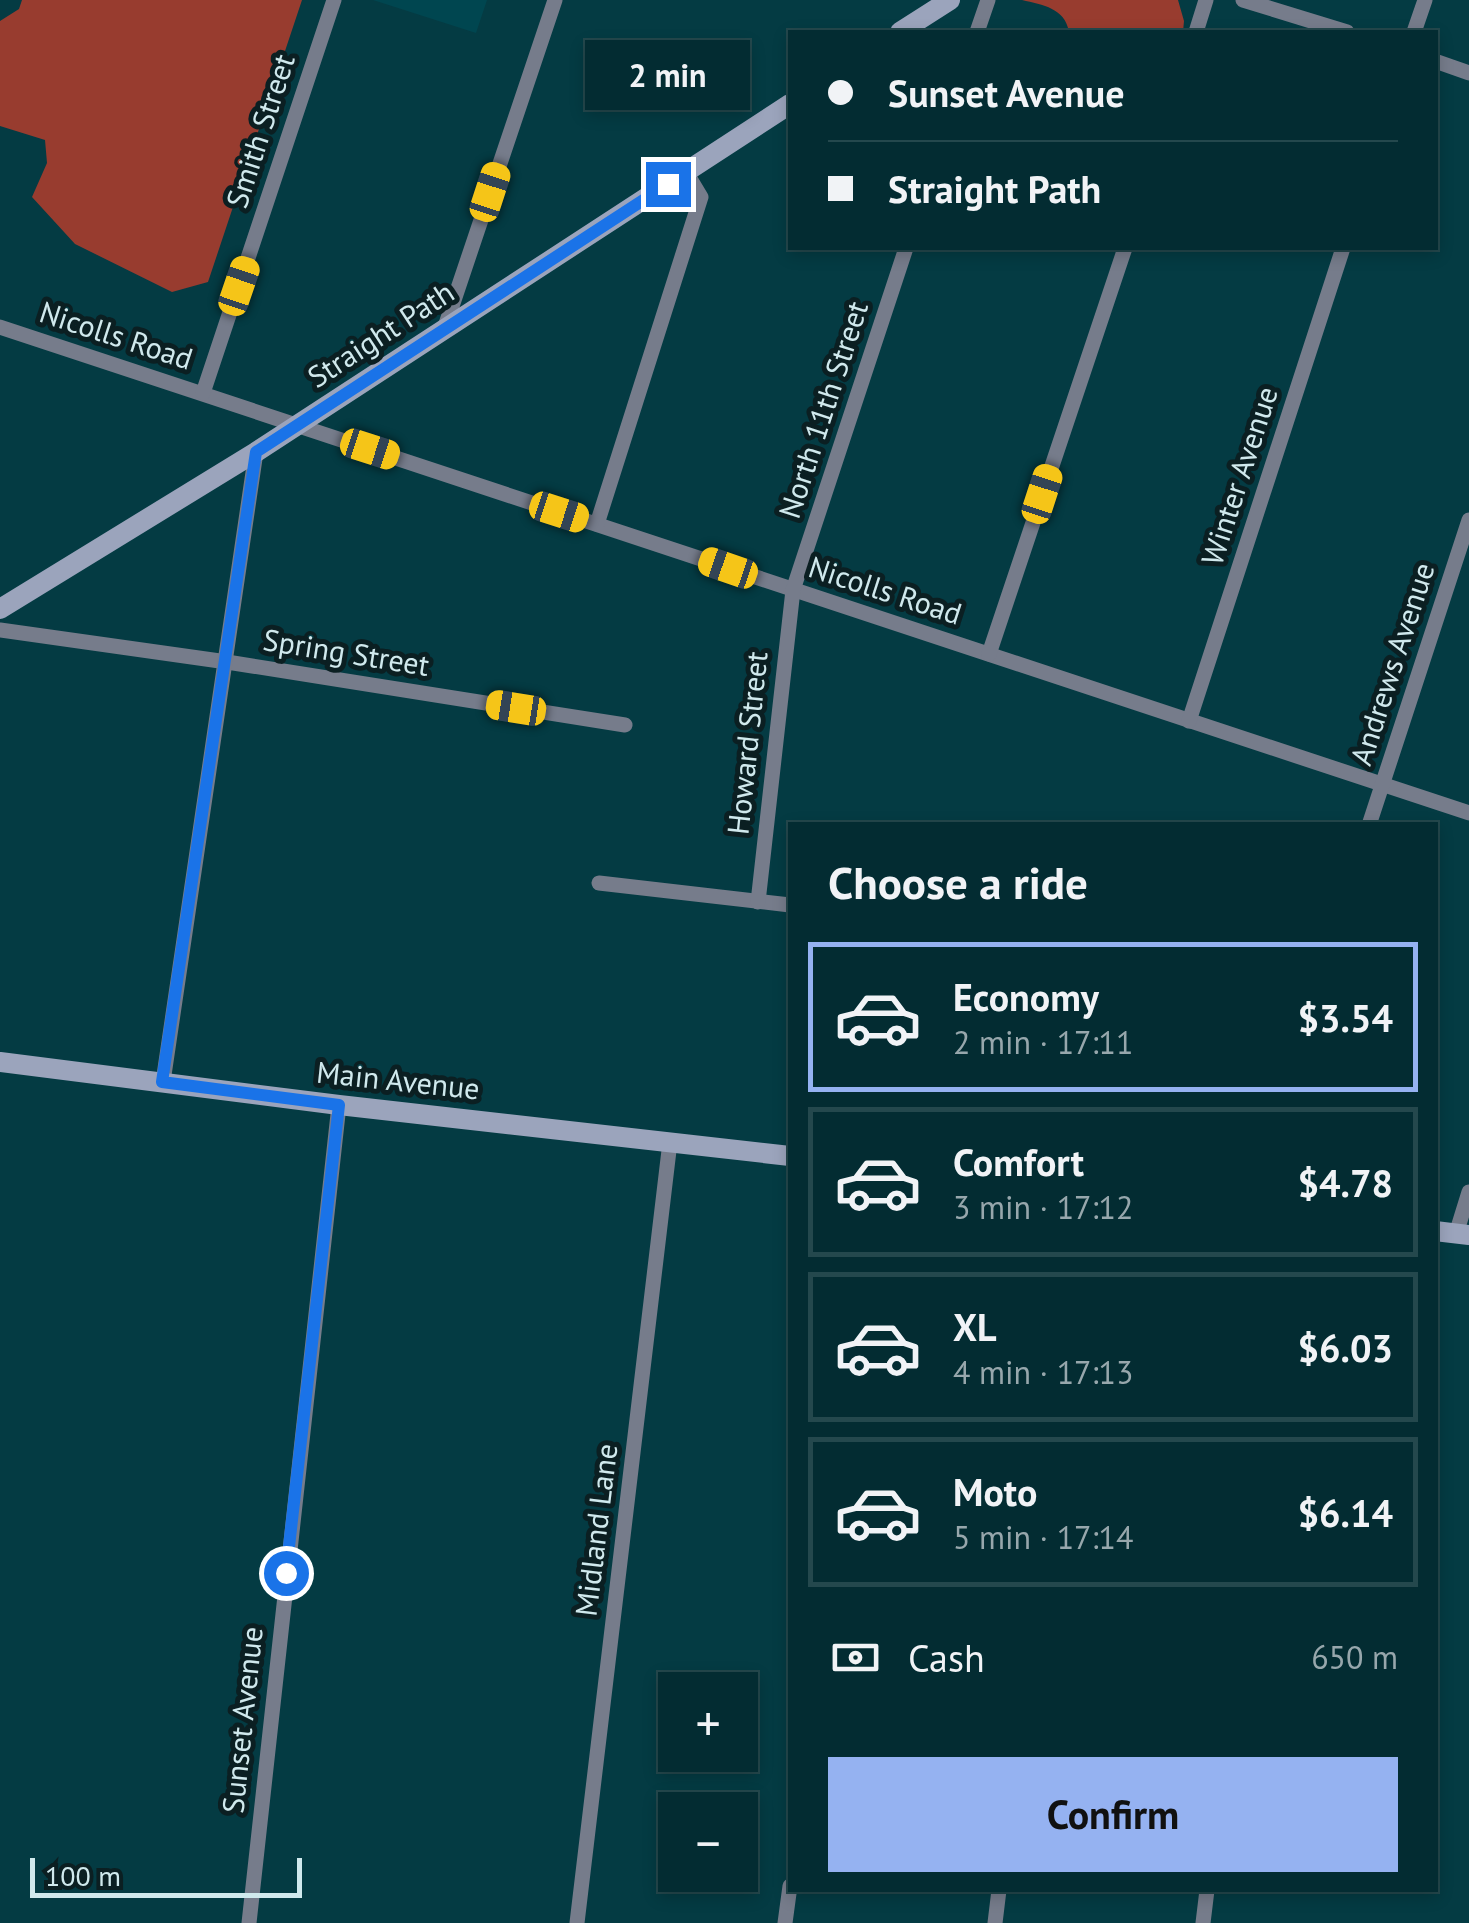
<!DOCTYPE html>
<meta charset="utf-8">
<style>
:root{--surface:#032c32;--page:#11383e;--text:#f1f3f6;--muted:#97a7ac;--line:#24484d;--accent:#95b2f1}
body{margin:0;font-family:"PT Sans",sans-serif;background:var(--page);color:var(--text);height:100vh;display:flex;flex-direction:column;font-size:38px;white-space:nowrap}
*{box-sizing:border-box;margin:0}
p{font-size:32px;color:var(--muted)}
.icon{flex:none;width:55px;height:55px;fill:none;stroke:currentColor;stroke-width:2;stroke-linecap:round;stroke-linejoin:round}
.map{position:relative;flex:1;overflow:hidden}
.side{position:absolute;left:788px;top:822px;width:650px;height:1070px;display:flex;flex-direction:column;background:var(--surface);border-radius:0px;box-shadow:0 5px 15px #0003,0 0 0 2px var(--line)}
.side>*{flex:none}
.hud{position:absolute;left:788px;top:30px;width:650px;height:220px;border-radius:0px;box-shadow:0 5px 15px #0003,0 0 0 2px var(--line);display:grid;align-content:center;height:220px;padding:0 40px;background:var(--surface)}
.controls{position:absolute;left:658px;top:1672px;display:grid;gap:20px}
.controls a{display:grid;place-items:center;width:100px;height:100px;border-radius:0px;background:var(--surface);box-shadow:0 5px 15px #0003,0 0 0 2px var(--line);font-size:50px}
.scale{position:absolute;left:30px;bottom:25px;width:272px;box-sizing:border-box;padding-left:10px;border:5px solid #d0e9ed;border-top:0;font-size:28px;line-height:35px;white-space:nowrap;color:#d0e9ed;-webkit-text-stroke:8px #0b1f22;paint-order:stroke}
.end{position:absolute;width:45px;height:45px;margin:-22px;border:12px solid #1a73e8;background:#fff;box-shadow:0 0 0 5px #fff}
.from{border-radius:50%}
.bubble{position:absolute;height:70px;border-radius:0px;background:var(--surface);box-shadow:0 5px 15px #0003,0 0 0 2px var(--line);font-size:32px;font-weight:700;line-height:70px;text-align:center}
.car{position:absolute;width:30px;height:60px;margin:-30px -15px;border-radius:12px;box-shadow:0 0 8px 2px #0007;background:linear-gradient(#f5c518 24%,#345 0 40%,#f5c518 0 76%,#345 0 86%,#f5c518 0)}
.hud b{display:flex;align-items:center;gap:35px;height:95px;font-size:38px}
.hud b+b{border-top:2px solid var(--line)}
.hud i{width:25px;height:25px;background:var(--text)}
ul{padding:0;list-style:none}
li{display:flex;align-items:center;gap:30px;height:150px;margin:0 20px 15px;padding:0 20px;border:5px solid var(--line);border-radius:0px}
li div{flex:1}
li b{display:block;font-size:38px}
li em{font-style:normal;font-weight:700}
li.on{border-color:var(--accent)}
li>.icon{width:90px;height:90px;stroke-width:1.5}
h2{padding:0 40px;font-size:45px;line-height:120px}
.pay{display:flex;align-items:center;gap:25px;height:110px;padding:0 40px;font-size:38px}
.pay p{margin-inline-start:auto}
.primary-button{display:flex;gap:20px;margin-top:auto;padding:20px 40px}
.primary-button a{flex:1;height:115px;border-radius:0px;background:var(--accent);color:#111;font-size:40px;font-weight:700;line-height:115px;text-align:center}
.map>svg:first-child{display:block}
.built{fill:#004650}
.forest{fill:#983c2f}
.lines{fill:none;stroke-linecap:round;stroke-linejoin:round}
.street{stroke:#767c8b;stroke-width:15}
.secondary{stroke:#9ba4bc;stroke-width:20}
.route{stroke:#1a73e8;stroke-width:12}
.labels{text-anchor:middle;stroke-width:10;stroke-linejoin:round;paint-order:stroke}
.street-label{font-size:30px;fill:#d0e9ed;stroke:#0b1f22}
</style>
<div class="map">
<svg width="1469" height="1923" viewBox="0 0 1469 1923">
<rect width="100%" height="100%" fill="#043b43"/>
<polygon class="built" points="373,0 487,0 476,33"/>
<g class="forest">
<polygon points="22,0 302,0 208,282 172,292 75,244 32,197 47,163 45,140 0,126 0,21 19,9"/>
<path d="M1022,0H1178L1184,21L1183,32H1069C1065,8 1043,5 1022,0Z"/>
</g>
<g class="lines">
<g class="street">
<polyline points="1243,0 1347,32"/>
<polyline points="977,32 988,0"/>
<polyline points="1196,32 1206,0"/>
<polyline points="1414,32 1425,0"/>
<polyline points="1435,61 1469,73"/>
<polyline points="0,327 1469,813"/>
<polyline points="444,330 555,0"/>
<polyline points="203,393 334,0"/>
<polyline points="597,524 701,197 686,172"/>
<polyline points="0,630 227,662 625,725"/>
<polyline points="989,654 1125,248"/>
<polyline points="1189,721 1343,248"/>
<polyline points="1369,825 1469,520"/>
<polyline points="599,883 790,905"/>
<polyline points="758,902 793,590 906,248"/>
<polyline points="163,1082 256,452"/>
<polyline points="1456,1234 1469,1192"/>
<polyline points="249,1923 339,1105"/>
<polyline points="577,1923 670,1142"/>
<polyline points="785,1923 790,1886"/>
<polyline points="995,1923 999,1890"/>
<polyline points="1203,1923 1207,1890"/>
</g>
<g class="secondary">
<polyline points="900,32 950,0"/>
<polyline points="0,609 256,452 790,104"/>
<polyline points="0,1062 339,1105 790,1156"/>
<polyline points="1435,1231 1469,1235"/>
</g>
</g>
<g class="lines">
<polyline class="route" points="286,1573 339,1105 162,1082 256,452 668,184"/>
</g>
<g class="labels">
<g class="street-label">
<text transform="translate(261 131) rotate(-72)" y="10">Smith Street</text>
<text transform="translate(381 335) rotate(-33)" y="10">Straight Path</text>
<text transform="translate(116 336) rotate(18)" y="10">Nicolls Road</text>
<text transform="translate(824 410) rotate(-72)" y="10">North 11th Street</text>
<text transform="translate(1240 476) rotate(-72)" y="10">Winter Avenue</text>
<text transform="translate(885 591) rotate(18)" y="10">Nicolls Road</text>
<text transform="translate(346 653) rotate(9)" y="10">Spring Street</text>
<text transform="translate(1393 664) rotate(-72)" y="10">Andrews Avenue</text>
<text transform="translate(748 743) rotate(-84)" y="10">Howard Street</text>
<text transform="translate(398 1081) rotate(6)" y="10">Main Avenue</text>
<text transform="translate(597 1530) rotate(-83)" y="10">Midland Lane</text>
<text transform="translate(243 1720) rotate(-84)" y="10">Sunset Avenue</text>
</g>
</g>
</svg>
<div class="controls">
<a>+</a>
<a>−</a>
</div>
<div class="scale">100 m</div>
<i class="end from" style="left:286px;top:1573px"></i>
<i class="end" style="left:668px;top:184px"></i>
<div class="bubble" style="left:585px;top:40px;width:165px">2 min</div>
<i class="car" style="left:490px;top:192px;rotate:18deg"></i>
<i class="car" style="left:239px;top:286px;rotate:19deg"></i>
<i class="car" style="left:370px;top:449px;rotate:108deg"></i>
<i class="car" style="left:1042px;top:494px;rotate:18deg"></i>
<i class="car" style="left:559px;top:512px;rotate:108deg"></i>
<i class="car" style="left:728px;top:568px;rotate:289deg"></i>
<i class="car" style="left:516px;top:708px;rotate:279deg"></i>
<div class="hud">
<b><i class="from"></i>Sunset Avenue</b>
<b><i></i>Straight Path</b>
</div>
<section class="side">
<h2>Choose a ride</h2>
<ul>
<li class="on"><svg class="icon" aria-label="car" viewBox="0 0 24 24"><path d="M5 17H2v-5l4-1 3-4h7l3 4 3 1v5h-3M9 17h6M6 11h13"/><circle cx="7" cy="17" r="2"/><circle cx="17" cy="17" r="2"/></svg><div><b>Economy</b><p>2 min · 17:11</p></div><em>$3.54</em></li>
<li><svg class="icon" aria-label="car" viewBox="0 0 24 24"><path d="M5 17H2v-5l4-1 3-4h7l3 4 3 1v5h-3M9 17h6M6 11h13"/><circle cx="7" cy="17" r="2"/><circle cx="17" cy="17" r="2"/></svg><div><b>Comfort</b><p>3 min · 17:12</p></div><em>$4.78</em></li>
<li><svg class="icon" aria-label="car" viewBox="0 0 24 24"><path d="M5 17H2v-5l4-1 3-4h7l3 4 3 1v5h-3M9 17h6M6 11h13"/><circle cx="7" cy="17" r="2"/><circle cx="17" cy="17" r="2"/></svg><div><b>XL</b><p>4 min · 17:13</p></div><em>$6.03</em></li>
<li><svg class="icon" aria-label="car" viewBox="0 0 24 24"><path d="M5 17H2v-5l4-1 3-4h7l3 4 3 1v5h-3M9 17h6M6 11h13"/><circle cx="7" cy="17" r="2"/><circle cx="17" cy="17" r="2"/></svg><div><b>Moto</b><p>5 min · 17:14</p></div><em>$6.14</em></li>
</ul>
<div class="pay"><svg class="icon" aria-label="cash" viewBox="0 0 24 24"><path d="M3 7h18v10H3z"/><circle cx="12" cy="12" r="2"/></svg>Cash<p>650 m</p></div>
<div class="primary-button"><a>Confirm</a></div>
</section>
</div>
